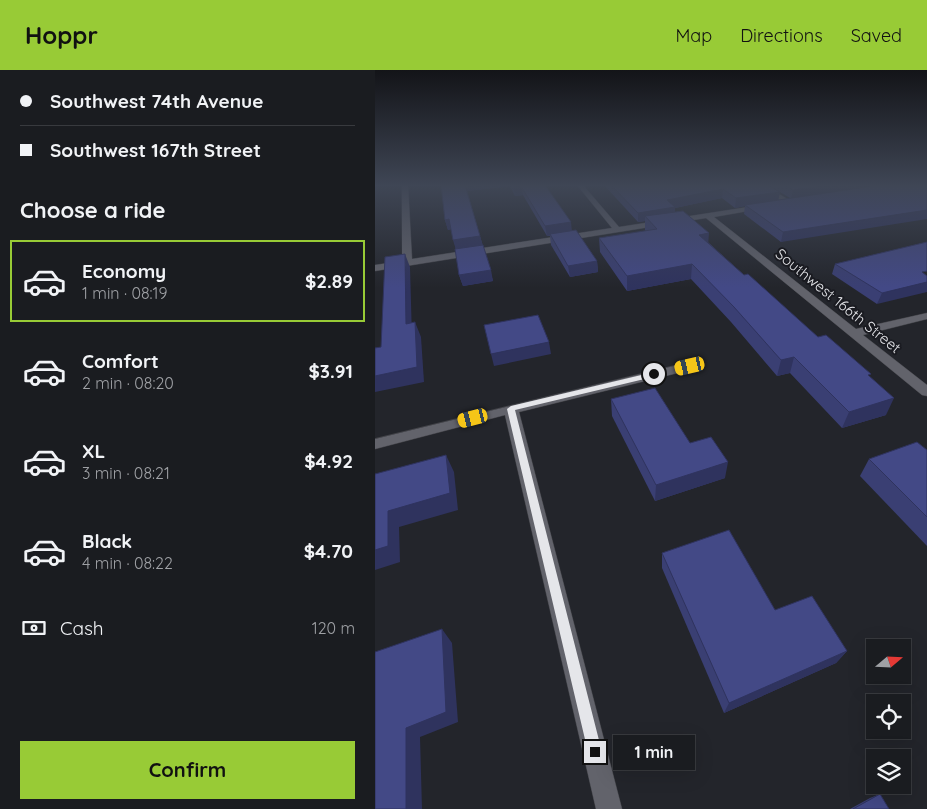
<!DOCTYPE html>
<meta charset="utf-8">
<style>
:root{--surface:#1a1c20;--page:#232529;--text:#f1f3f6;--muted:#9fa1a5;--line:#383a3e;--accent:#98cb36}
body{margin:0;font-family:Quicksand,sans-serif;background:var(--page);color:var(--text);height:100vh;display:flex;flex-direction:column;font-size:19px;white-space:nowrap}
*{box-sizing:border-box;margin:0}
p{font-size:16px;color:var(--muted)}
.icon{flex:none;width:28px;height:28px;fill:none;stroke:currentColor;stroke-width:2;stroke-linecap:round;stroke-linejoin:round}
.map{position:relative;flex:1;overflow:hidden}
.side{display:flex;flex-direction:column;background:var(--surface);width:375px}
.side>*{flex:none}
.hud{display:grid;align-content:center;height:110px;padding:0 20px;background:var(--surface)}
.needle{width:32px;rotate:71deg}
.tools{position:absolute;left:491px;top:569px;display:grid;gap:10px}
.tools a{display:grid;place-items:center;width:45px;height:45px;border-radius:0px;background:var(--surface);box-shadow:0 5px 20px #0002,0 0 0 1px var(--line);font-size:25px}
.end{position:absolute;width:22px;height:22px;margin:-11px;border:6px solid #e5e6ea;background:#111;box-shadow:0 0 0 2px #111}
.from{border-radius:50%}
.bubble{position:absolute;height:35px;border-radius:0px;background:var(--surface);box-shadow:0 5px 20px #0002,0 0 0 1px var(--line);font-size:16px;font-weight:700;line-height:35px;text-align:center}
.car{position:absolute;width:15px;height:30px;margin:-15px -8px;border-radius:6px;box-shadow:0 0 4px 1px #0007;background:linear-gradient(#f5c518 24%,#345 0 40%,#f5c518 0 76%,#345 0 86%,#f5c518 0)}
.hud b{display:flex;align-items:center;gap:18px;height:48px;font-size:19px}
.hud b+b{border-top:1px solid var(--line)}
.hud i{width:12px;height:12px;background:var(--text)}
ul{padding:0;list-style:none}
li{display:flex;align-items:center;gap:15px;height:82px;margin:0 10px 8px;padding:0 10px;border:2px solid transparent;border-radius:0px}
li div{flex:1}
li b{display:block;font-size:19px}
li em{font-style:normal;font-weight:700}
li.active{border-color:var(--accent)}
li>.icon{width:45px;height:45px;stroke-width:1.5}
h2{padding:0 20px;font-size:22px;line-height:60px}
.pay{display:flex;align-items:center;gap:12px;height:55px;padding:0 20px;font-size:19px}
.pay p{margin-inline-start:auto}
.action{display:flex;gap:10px;margin-top:auto;padding:10px 20px}
.action a{flex:1;height:58px;border-radius:0px;background:var(--accent);color:#111;font-size:20px;font-weight:700;line-height:58px;text-align:center}
header{display:flex;align-items:center;gap:30px;box-sizing:border-box;height:70px;padding:0 25px;background:var(--accent);color:#111}
header strong{font-size:24px}
nav{display:flex;gap:28px;margin-inline-start:auto;font-size:18px}
main{display:flex;flex:1;min-height:0}
.map>svg:first-child{display:block}
.lines{fill:none;stroke-linecap:round;stroke-linejoin:round}
.street-casing{stroke:#414247;stroke-width:1}
.street{fill:#62636b;fill-rule:evenodd}
.wall{fill:#3a3f73;fill-rule:evenodd}
.shaded-wall{fill:#2f335e}
.building{fill:#434986;stroke:#2f335e}
.route{fill:#e5e6ea}
.labels{text-anchor:middle;stroke-width:4;stroke-linejoin:round;paint-order:stroke}
.far-street-label{font-size:15px;fill:#e5e6ea;stroke:#1a1b21}
</style>
<header>
<strong>Hoppr</strong>
<nav><a>Map</a><a>Directions</a><a>Saved</a></nav>
</header>
<main>
<section class="side">
<div class="hud">
<b><i class="from"></i>Southwest 74th Avenue</b>
<b><i></i>Southwest 167th Street</b>
</div>
<h2>Choose a ride</h2>
<ul>
<li class="active"><svg class="icon" aria-label="car" viewBox="0 0 24 24"><path d="M5 17H2v-5l4-1 3-4h7l3 4 3 1v5h-3M9 17h6M6 11h13"/><circle cx="7" cy="17" r="2"/><circle cx="17" cy="17" r="2"/></svg><div><b>Economy</b><p>1 min · 08:19</p></div><em>$2.89</em></li>
<li><svg class="icon" aria-label="car" viewBox="0 0 24 24"><path d="M5 17H2v-5l4-1 3-4h7l3 4 3 1v5h-3M9 17h6M6 11h13"/><circle cx="7" cy="17" r="2"/><circle cx="17" cy="17" r="2"/></svg><div><b>Comfort</b><p>2 min · 08:20</p></div><em>$3.91</em></li>
<li><svg class="icon" aria-label="car" viewBox="0 0 24 24"><path d="M5 17H2v-5l4-1 3-4h7l3 4 3 1v5h-3M9 17h6M6 11h13"/><circle cx="7" cy="17" r="2"/><circle cx="17" cy="17" r="2"/></svg><div><b>XL</b><p>3 min · 08:21</p></div><em>$4.92</em></li>
<li><svg class="icon" aria-label="car" viewBox="0 0 24 24"><path d="M5 17H2v-5l4-1 3-4h7l3 4 3 1v5h-3M9 17h6M6 11h13"/><circle cx="7" cy="17" r="2"/><circle cx="17" cy="17" r="2"/></svg><div><b>Black</b><p>4 min · 08:22</p></div><em>$4.70</em></li>
</ul>
<div class="pay"><svg class="icon" aria-label="cash" viewBox="0 0 24 24"><path d="M3 7h18v10H3z"/><circle cx="12" cy="12" r="2"/></svg>Cash<p>120 m</p></div>
<div class="action"><a>Confirm</a></div>
</section>
<div class="map">
<svg width="552" height="739" viewBox="0 0 552 739">
<rect width="100%" height="100%" fill="#23252b"/>
<g class="lines">
<g class="street-casing">
<g id="street">
<polygon points="27,115 33,115 37,189 237,158 202,115 208,115 244,157 393,134 394,136 390,138 339,147 481,259 552,243 552,249 488,265 552,315 552,326 547,325 331,148 0,201 0,195 27,191"/>
<polygon points="382,115 389,115 419,133 412,135"/>
<polygon points="315,292 321,296 319,299 144,342 247,739 221,739 130,345 0,379 0,369"/>
</g>
</g>
<use href="#street" class="street"/>
</g>
<g class="wall">
<polygon points="66,115 170,115 197,161 222,191 223,202 195,207 176,175 175,166 172,166 148,125 140,126 135,116 92,121 118,211 88,216 84,205 81,179 76,159 73,160 70,150"/>
<path d="M229,115H552L406,172L369,144L370,136L360,138L347,128L300,138V142L369,205L443,267L495,307L511,345L467,358L415,303L402,306L356,252L316,209L252,221L225,182L224,168L271,161L270,160V151L263,152ZM405,122L415,128L403,130Z"/>
<polygon points="552,172 502,234 457,204 460,194"/>
<polygon points="236,329 315,373 350,408 280,431 237,346"/>
<polygon points="552,380 552,476 485,406 494,389"/>
<polygon points="287,483 400,540 472,581 461,593 349,643 287,498"/>
<polygon points="505,724 514,739 475,739 495,728"/>
</g>
<g class="shaded-wall">
<polygon points="90,115 135,115 135,116 92,121"/>
<polygon points="455,115 510,115 416,129 418,120"/>
<polygon points="146,116 148,125 140,126 138,117"/>
<polygon points="348,119 347,128 300,138 300,147 270,146 270,151 263,152 263,143 292,130"/>
<polygon points="405,122 403,131 370,135 370,136 360,138 361,128"/>
<polygon points="552,140 552,149 406,172 408,162"/>
<polygon points="74,149 77,159 73,160 70,150"/>
<polygon points="196,152 197,162 172,166 170,156"/>
<polygon points="334,163 333,177 324,165"/>
<polygon points="105,166 108,176 81,180 78,170"/>
<polygon points="30,184 35,197 37,268 31,254"/>
<polygon points="222,191 223,202 195,207 193,196"/>
<polygon points="317,194 316,209 252,221 252,206"/>
<polygon points="116,200 118,211 88,216 84,205"/>
<polygon points="552,212 552,222 502,234 507,223"/>
<polygon points="40,252 46,267 49,312 0,322 0,306"/>
<polygon points="174,272 176,284 119,296 116,284"/>
<polygon points="419,287 415,303 402,306 406,290"/>
<polygon points="519,328 511,345 467,358 474,342"/>
<polygon points="71,385 79,402 83,440 24,457 25,492 0,500 0,480 13,441"/>
<polygon points="353,392 350,408 280,431 281,415"/>
<polygon points="67,559 77,573 83,652 45,667 47,739 31,739 31,658"/>
<polygon points="472,581 461,593 349,643 354,633"/>
</g>
<g class="building">
<polygon points="66,115 90,115 105,166 78,170 74,149 70,150"/>
<polygon points="137,115 170,115 196,152 170,156 146,116 138,117"/>
<polygon points="236,115 393,115 405,122 361,128 348,119 292,130 300,137 263,143"/>
<polygon points="409,115 455,115 418,120"/>
<polygon points="504,115 552,115 552,140 408,162 370,135"/>
<polygon points="308,141 334,163 324,165 369,205 373,204 443,267 451,265 496,304 493,305 519,328 474,342 419,287 406,290 359,237 317,194 252,206 224,168 282,159 270,146"/>
<polygon points="201,160 222,191 193,196 175,164"/>
<polygon points="552,172 552,201 547,202 552,206 552,212 507,223 460,194"/>
<polygon points="108,175 116,200 84,205 80,179"/>
<polygon points="30,184 31,254 40,252 42,297 0,306 0,278 6,277 10,187"/>
<polygon points="163,245 174,272 116,284 109,255"/>
<polygon points="280,318 315,373 336,367 353,392 281,415 236,329"/>
<polygon points="542,372 552,380 552,447 494,389"/>
<polygon points="71,385 75,423 13,441 13,476 0,480 0,404"/>
<polygon points="354,460 400,540 437,526 472,581 354,633 287,483"/>
<polygon points="67,559 71,642 31,658 31,739 0,739 0,582"/>
<polygon points="505,724 514,739 478,739"/>
</g>
<linearGradient id="sky" x2="0" y2="1"><stop stop-color="#131418"/><stop offset="0.53" stop-color="#3f4655"/><stop offset="1" stop-color="#3f4655" stop-opacity="0"/></linearGradient>
<rect width="552" height="218" fill="url(#sky)"/>
<polygon class="route" points="279,302 282,303 282,306 140,340 227,682 225,687 220,688 215,687 213,682 132,339 136,336"/>
<g class="labels">
<g class="far-street-label">
<text transform="translate(463 231) rotate(39)" y="5">Southwest 166th Street</text>
</g>
</g>
</svg>
<div class="tools">
<a><svg class="needle" viewBox="-14 -14 28 28"><path d="M0-13l5 13h-10z" fill="#e53935"/><path d="M0 13l5-13h-10z" fill="#9fa1a5"/></svg></a>
<a><svg class="icon" aria-label="locate" viewBox="0 0 24 24"><circle cx="12" cy="12" r="6"/><path d="M12 2v4M12 18v4M2 12h4M18 12h4"/></svg></a>
<a><svg class="icon" aria-label="layers" viewBox="0 0 24 24"><path d="M12 4l9 5-9 5-9-5zM3 14l9 5 9-5"/></svg></a>
</div>
<i class="end from" style="left:279px;top:304px"></i>
<i class="end" style="left:220px;top:682px"></i>
<div class="bubble" style="left:238px;top:665px;width:82px">1 min</div>
<i class="car" style="left:315px;top:296px;rotate:257deg"></i>
<i class="car" style="left:98px;top:348px;rotate:256deg"></i>
</div>
</main>
